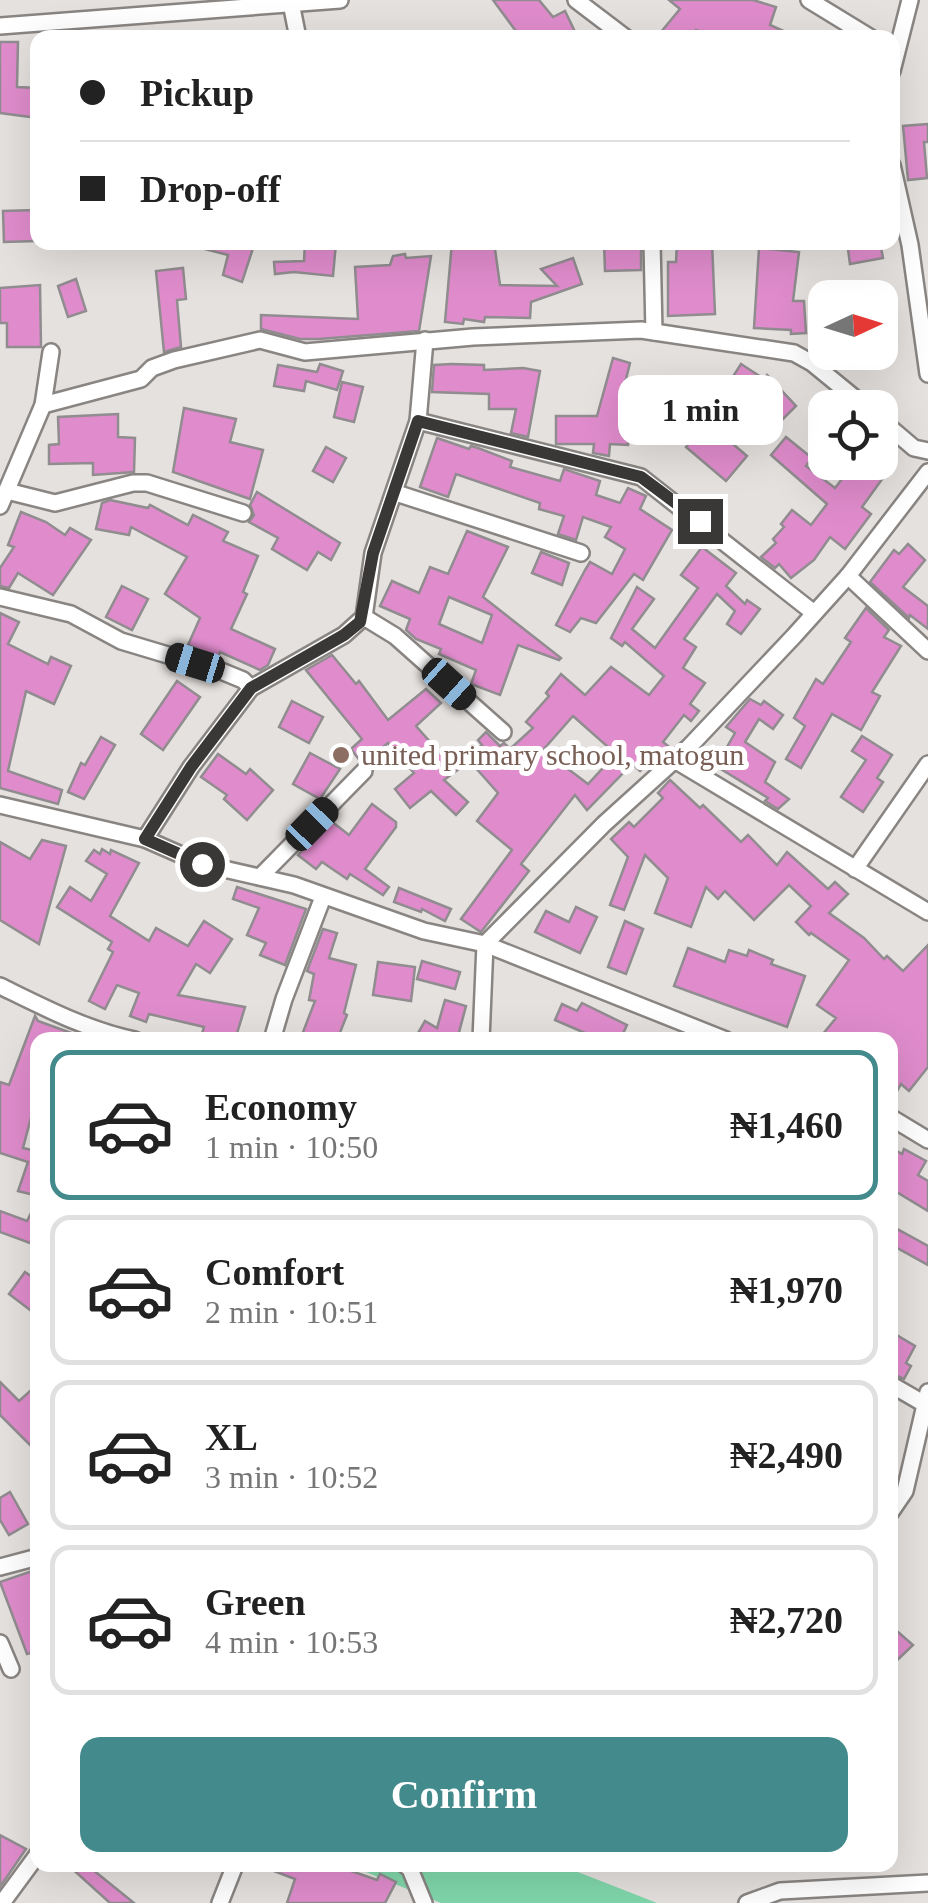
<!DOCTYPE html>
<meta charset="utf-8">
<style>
:root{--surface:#fff;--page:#f6f6f6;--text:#222;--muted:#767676;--line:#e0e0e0;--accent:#428a8b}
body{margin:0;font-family:"Times New Roman",serif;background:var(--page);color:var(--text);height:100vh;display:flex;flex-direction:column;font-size:38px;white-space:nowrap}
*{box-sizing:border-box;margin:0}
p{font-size:32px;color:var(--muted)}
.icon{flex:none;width:55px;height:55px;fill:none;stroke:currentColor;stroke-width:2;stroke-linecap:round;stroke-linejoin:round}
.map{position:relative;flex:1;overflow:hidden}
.drawer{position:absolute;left:30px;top:1032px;width:868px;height:840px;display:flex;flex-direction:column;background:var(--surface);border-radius:20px;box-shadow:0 10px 40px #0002}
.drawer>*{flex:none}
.hud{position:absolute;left:30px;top:30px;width:870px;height:220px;border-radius:20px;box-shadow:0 10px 40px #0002;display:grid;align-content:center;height:220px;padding:0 50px;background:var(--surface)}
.needle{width:65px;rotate:86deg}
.controls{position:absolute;left:808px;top:280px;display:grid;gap:20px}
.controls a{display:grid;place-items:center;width:90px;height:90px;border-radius:20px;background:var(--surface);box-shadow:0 10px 40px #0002;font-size:50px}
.end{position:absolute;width:45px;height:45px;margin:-22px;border:12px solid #3a3837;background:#fff;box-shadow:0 0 0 5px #fff}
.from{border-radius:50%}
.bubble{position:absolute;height:70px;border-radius:20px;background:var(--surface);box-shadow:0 10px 40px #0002;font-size:32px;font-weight:800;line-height:70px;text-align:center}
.car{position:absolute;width:30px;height:60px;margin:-30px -15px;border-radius:12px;box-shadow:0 0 8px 2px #0007;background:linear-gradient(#222 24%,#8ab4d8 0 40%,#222 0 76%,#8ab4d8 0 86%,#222 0)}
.hud b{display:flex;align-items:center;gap:35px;height:95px;font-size:38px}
.hud b+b{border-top:2px solid var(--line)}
.hud i{width:25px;height:25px;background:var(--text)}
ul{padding:18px 0 0;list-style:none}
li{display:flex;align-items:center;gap:30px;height:150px;margin:0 20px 15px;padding:0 30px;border:5px solid var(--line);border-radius:20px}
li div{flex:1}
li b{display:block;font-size:38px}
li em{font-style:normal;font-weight:800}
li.on{border-color:var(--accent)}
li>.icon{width:90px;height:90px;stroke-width:1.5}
.action{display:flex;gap:20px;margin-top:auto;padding:20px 50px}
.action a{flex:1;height:115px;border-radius:20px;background:var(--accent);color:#fff;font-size:40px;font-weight:800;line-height:115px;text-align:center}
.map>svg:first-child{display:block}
.green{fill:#81d7ab}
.building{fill:#e08ccc;stroke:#908c8f;stroke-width:2.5;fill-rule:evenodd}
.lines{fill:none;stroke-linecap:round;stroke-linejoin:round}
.minor-casing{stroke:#898582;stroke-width:20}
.minor{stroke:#fff;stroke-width:15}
.route{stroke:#3a3837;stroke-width:12}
.education-dot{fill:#8d6e63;stroke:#fff;stroke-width:4}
.labels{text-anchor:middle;stroke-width:10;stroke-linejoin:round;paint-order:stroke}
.education-label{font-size:30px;fill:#785e54;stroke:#fff;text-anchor:start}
</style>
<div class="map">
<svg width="928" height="1903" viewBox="0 0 928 1903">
<rect width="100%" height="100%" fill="#e5e1de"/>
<polygon class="green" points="349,1865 560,1865 657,1903 441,1903"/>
<g class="building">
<polygon points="493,0 539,0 553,17 565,11 578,38 521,38"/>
<polygon points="669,0 753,0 776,7 770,25 799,38 717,38 696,30 689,38 656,38 680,9"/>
<polygon points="0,42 18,42 17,87 38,88 38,118 0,113"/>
<polygon points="928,124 928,142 924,142 927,178 908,180 903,126"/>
<polygon points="37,210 37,241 4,242 3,211"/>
<polygon points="197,242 255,242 242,282 223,275 228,255 197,247"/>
<polygon points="305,242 336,243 333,276 294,272 275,274 274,262 304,261"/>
<polygon points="452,242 494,242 500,285 557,286 541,269 573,258 582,284 531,302 530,318 485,317 484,322 464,319 463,324 445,322"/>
<polygon points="604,242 641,242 641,270 605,271"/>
<polygon points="677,242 712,242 715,314 668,316 668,262 676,262"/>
<polygon points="847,242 880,242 883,258 850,264"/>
<polygon points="759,248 799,252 793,301 804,301 806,333 791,334 791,330 754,328"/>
<polygon points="405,254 406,258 431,256 419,331 319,339 300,339 261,329 261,315 358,319 355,267 390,265 393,256"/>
<polygon points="183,268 186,299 177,300 181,347 164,352 156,271"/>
<polygon points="76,279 86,311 68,317 58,286"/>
<polygon points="40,285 41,347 7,347 7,323 0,323 0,288"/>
<polygon points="613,358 630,363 623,391 652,398 655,387 675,393 664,428 629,417 628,445 610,444 609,456 593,453 594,444 556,444 556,416 597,416"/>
<polygon points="320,364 343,371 337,390 306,381 304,391 274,386 278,365 317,372"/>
<polygon points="452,364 484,365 484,370 523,368 540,371 528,437 511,433 516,409 489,409 489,394 432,392 434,365"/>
<polygon points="741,364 764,379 767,375 796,406 780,422 756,397 753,403 727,386"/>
<polygon points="342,382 363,387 354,422 334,417"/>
<polygon points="184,408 236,419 230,442 263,450 250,499 173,472"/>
<polygon points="118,414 118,437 135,438 134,472 93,475 93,463 49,464 49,445 59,444 58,417"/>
<polygon points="707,422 747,456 726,481 686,447"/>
<polygon points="786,437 812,458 806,466 835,488 855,462 878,462 888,471 862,507 871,514 845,549 830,537 814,560 791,578 779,564 775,568 761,557 776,543 773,539 784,527 781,524 792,510 811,525 827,504 771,455"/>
<polygon points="437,438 469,449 471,446 478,448 512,461 510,467 560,481 564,469 600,481 596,495 620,503 628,488 646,496 640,509 672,530 643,580 634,574 596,623 581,618 570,632 556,625 585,570 590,562 612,574 625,549 605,537 611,527 583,517 576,540 558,534 564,516 539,509 540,503 456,474 448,497 420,487"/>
<polygon points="326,447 346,458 333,482 313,471"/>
<polygon points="257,492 340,543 331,560 318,552 307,570 272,549 278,538 249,522 254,515 250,505"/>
<polygon points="110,500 148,508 150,505 188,525 193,515 228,532 223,541 258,556 243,592 247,594 231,629 275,649 268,665 260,670 220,652 218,658 188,645 200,618 165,594 187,557 131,527 129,535 96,529 102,503"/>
<polygon points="21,512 46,522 65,535 70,528 91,540 53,595 18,573 9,588 0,586 0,568 14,547 8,545"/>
<path d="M467,531L508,547L483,597L561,658L559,660L518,645L500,695L471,684L476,670L439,654L441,649L416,639L406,630L410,619L380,606L392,581L419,593L430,567L448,574ZM449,597L492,615L482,643L439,624Z"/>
<polygon points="908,544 925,560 903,587 928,606 928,629 910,615 909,618 870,582 894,550 899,554"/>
<path d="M702,547L736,573L726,586L745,604L747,600L760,609L741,634L727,624L735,611L717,594L684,639L696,647L683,668L705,683L690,704L699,711L691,721L684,715L663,742L668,746L656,760L652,757L640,771L632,764L587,810L575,795L521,864L529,871L481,932L461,919L512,850L477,821L498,793L467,758L482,745L478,740L486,732L500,746L504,743L510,749L533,728L526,722L549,696L546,693L561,674L585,695L611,667L649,695L664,676L625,642L622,646L611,638L637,587L654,599L632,629L655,648L698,588L681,575ZM573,716L616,754L588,784L543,750Z"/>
<polygon points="541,552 569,563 562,585 532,573"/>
<polygon points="122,586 148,599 132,630 106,617"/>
<polygon points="866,608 889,630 884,637 901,646 872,692 880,696 861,730 832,714 801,768 786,759 805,726 794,718 816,679 823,684 851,642 845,638"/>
<polygon points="0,613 19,622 8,644 48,664 51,657 71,666 54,704 26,691 8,771 62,790 58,804 0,788"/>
<polygon points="332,655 356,684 359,681 388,720 426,689 441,703 416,726 441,754 450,748 463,766 444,780 468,802 456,815 431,791 410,808 395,789 414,773 388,743 367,760 360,761 351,749 362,739 306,670"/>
<polygon points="177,681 200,697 163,750 141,734"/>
<polygon points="750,699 761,705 764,701 783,715 773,729 759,719 745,742 775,762 765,782 789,799 778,809 765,801 768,798 716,766 735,733 726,727"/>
<polygon points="292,701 323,717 309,743 279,727"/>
<polygon points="862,736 892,755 877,778 883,782 863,812 841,797 866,760 852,751"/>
<polygon points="101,737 115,745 84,799 68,792 81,763 85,765"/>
<polygon points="310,753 340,769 320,799 293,784"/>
<polygon points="218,754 246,774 250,769 273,790 247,820 224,799 227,795 201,777"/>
<polygon points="670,780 700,808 703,805 741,842 748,835 777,865 787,852 828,889 835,882 848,894 829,913 864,938 884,959 887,956 903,971 928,945 928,1067 909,1091 901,1084 890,1104 890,1040 818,1040 836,1018 817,1005 849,960 811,933 809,935 796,922 811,906 789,885 754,920 725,891 718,899 706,887 691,927 655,913 668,878 645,855 624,910 610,905 628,857 611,839 629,822 634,827 663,798 658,793"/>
<polygon points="372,804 396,822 396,827 365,869 389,887 383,895 350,874 347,879 322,862 316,869 298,855 331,821 349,835"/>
<polygon points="42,840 66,846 39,944 0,920 0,842 30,859"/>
<polygon points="102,849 110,854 111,850 139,863 110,916 149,941 156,928 188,946 204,921 232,939 210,973 196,964 178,995 245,1007 235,1040 200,1040 204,1027 149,1014 146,1022 130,1016 139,993 117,985 105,1009 89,1001 113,952 108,949 112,942 57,907 70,887 91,901 107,874 86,861 94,850 100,854"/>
<polygon points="237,887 306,909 285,965 260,955 266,943 247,935 259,908 233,899"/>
<polygon points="399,888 451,909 445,921 422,909 421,912 394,902"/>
<polygon points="576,907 597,917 580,953 535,932 546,911 569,922"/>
<polygon points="625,921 643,929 626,974 608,967"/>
<polygon points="323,929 337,933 329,958 356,965 344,1013 347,1015 337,1040 300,1040 315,1001 309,1000 314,974 307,971"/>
<polygon points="688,948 725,962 729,950 747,956 749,950 773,960 771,964 805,976 787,1027 674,986"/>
<polygon points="422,961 460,972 455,989 417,979"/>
<polygon points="378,962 415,967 411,1001 373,995"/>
<polygon points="445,1000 466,1006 457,1040 414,1040 425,1021 437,1028"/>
<polygon points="582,1003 627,1025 620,1040 601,1040 555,1020 562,1004 577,1011"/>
<polygon points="35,1016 38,1021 85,1038 38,1040 38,1111 33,1110 23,1148 32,1150 38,1141 38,1196 18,1191 28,1162 0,1153 0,1082 9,1085"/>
<polygon points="890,1147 902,1154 904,1149 926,1161 918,1175 928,1181 928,1211 890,1188"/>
<polygon points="38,1199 38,1246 0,1232 0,1211 27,1221"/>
<polygon points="890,1225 928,1246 928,1265 890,1244"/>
<polygon points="25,1272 38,1281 38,1316 9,1294"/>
<polygon points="890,1331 915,1346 906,1363 911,1366 904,1379 890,1373"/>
<polygon points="0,1382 19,1401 38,1384 38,1453 0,1415"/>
<polygon points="10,1492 28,1524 9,1535 0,1520 0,1498"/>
<polygon points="35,1570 38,1578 38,1651 27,1654 0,1582"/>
<polygon points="890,1625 913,1645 890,1667"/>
<polygon points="0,1835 26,1849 0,1887"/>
<polygon points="68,1865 87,1865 134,1903 110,1903"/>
<polygon points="334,1865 377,1880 380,1874 396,1882 385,1903 287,1903 295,1879 261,1866"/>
</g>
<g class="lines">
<g class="minor-casing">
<g id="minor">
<polyline points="576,0 626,38"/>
<polyline points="809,0 871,38"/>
<polyline points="291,3 298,38"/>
<polyline points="0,26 340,0"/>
<polyline points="892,71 910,0"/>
<polyline points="892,165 910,245 928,374"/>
<polyline points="652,242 654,332"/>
<polyline points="43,405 141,379 152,368 174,360 260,340 305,352 473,337 641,330 794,353 812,363 867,408"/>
<polyline points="880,419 914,448 928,451"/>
<polyline points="418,421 641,477 814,613"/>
<polyline points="7,491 55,503 133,483 147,483 243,513"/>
<polyline points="396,493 581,553"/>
<polyline points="0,506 43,405 51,352"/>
<polyline points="848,576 928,651"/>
<polyline points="0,597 71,614 121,641 221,671 243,680 251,688"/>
<polyline points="364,617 395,636 503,732"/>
<polyline points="673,759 928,912"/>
<polyline points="0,805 145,839 202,864 294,885 424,931 485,944 726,1040"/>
<polyline points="145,839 191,767 251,688 344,635 364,617 373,553 418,421 425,340"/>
<polyline points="855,869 928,764"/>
<polyline points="260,877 364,771"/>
<path d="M0,986C43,1007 89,1031 135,1040"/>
<polyline points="272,1040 284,999 323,897"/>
<polyline points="481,1040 485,944 604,824 689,747 794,636 848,576 928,472"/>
<polyline points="890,1117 928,1140"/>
<polyline points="890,1384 928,1406"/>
<polyline points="890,1513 905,1491 928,1392"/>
<polyline points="0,1567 38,1557"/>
<polyline points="0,1643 11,1669"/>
<polyline points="405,1865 410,1869 424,1903"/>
<polyline points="2,1903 38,1854"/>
<polyline points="220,1903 235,1865"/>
<polyline points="747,1903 780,1891 928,1883"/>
</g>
</g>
<use href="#minor" class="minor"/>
</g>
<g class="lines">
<polyline class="route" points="202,864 145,839 191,767 251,688 344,635 360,622 373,553 418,421 641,477 700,521"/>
</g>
<circle class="education-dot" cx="341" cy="755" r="10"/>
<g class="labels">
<g class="education-label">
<text x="361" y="765">united primary school, matogun</text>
</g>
</g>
</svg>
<div class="controls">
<a><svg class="needle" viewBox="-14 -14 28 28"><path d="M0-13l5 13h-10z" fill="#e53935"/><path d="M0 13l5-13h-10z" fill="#767676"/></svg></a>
<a><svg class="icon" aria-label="locate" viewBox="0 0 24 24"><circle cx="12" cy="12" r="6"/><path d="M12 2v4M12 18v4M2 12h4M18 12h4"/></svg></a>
</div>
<i class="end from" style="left:202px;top:864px"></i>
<i class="end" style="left:700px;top:521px"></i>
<div class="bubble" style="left:618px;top:375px;width:165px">1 min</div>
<i class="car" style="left:195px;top:663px;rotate:287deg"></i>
<i class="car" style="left:449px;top:684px;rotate:132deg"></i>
<i class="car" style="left:312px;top:824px;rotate:44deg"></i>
<div class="hud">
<b><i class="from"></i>Pickup</b>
<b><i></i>Drop-off</b>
</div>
<section class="drawer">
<ul>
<li class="on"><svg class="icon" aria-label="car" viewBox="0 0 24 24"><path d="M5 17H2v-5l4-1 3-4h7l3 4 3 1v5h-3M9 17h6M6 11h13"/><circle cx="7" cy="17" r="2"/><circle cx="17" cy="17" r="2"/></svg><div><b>Economy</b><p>1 min · 10:50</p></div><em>₦1,460</em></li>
<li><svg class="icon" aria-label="car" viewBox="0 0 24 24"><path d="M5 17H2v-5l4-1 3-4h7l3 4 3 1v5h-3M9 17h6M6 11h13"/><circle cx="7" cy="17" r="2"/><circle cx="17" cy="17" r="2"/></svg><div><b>Comfort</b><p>2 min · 10:51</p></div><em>₦1,970</em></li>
<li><svg class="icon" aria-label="car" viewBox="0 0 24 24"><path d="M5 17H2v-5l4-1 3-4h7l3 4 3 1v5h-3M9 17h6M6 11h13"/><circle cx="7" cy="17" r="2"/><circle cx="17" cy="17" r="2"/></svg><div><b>XL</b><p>3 min · 10:52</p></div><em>₦2,490</em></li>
<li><svg class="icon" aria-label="car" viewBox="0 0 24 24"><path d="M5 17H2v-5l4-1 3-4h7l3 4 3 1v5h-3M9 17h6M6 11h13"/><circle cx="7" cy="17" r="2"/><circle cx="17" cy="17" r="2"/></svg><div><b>Green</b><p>4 min · 10:53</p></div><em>₦2,720</em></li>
</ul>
<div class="action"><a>Confirm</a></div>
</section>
</div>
